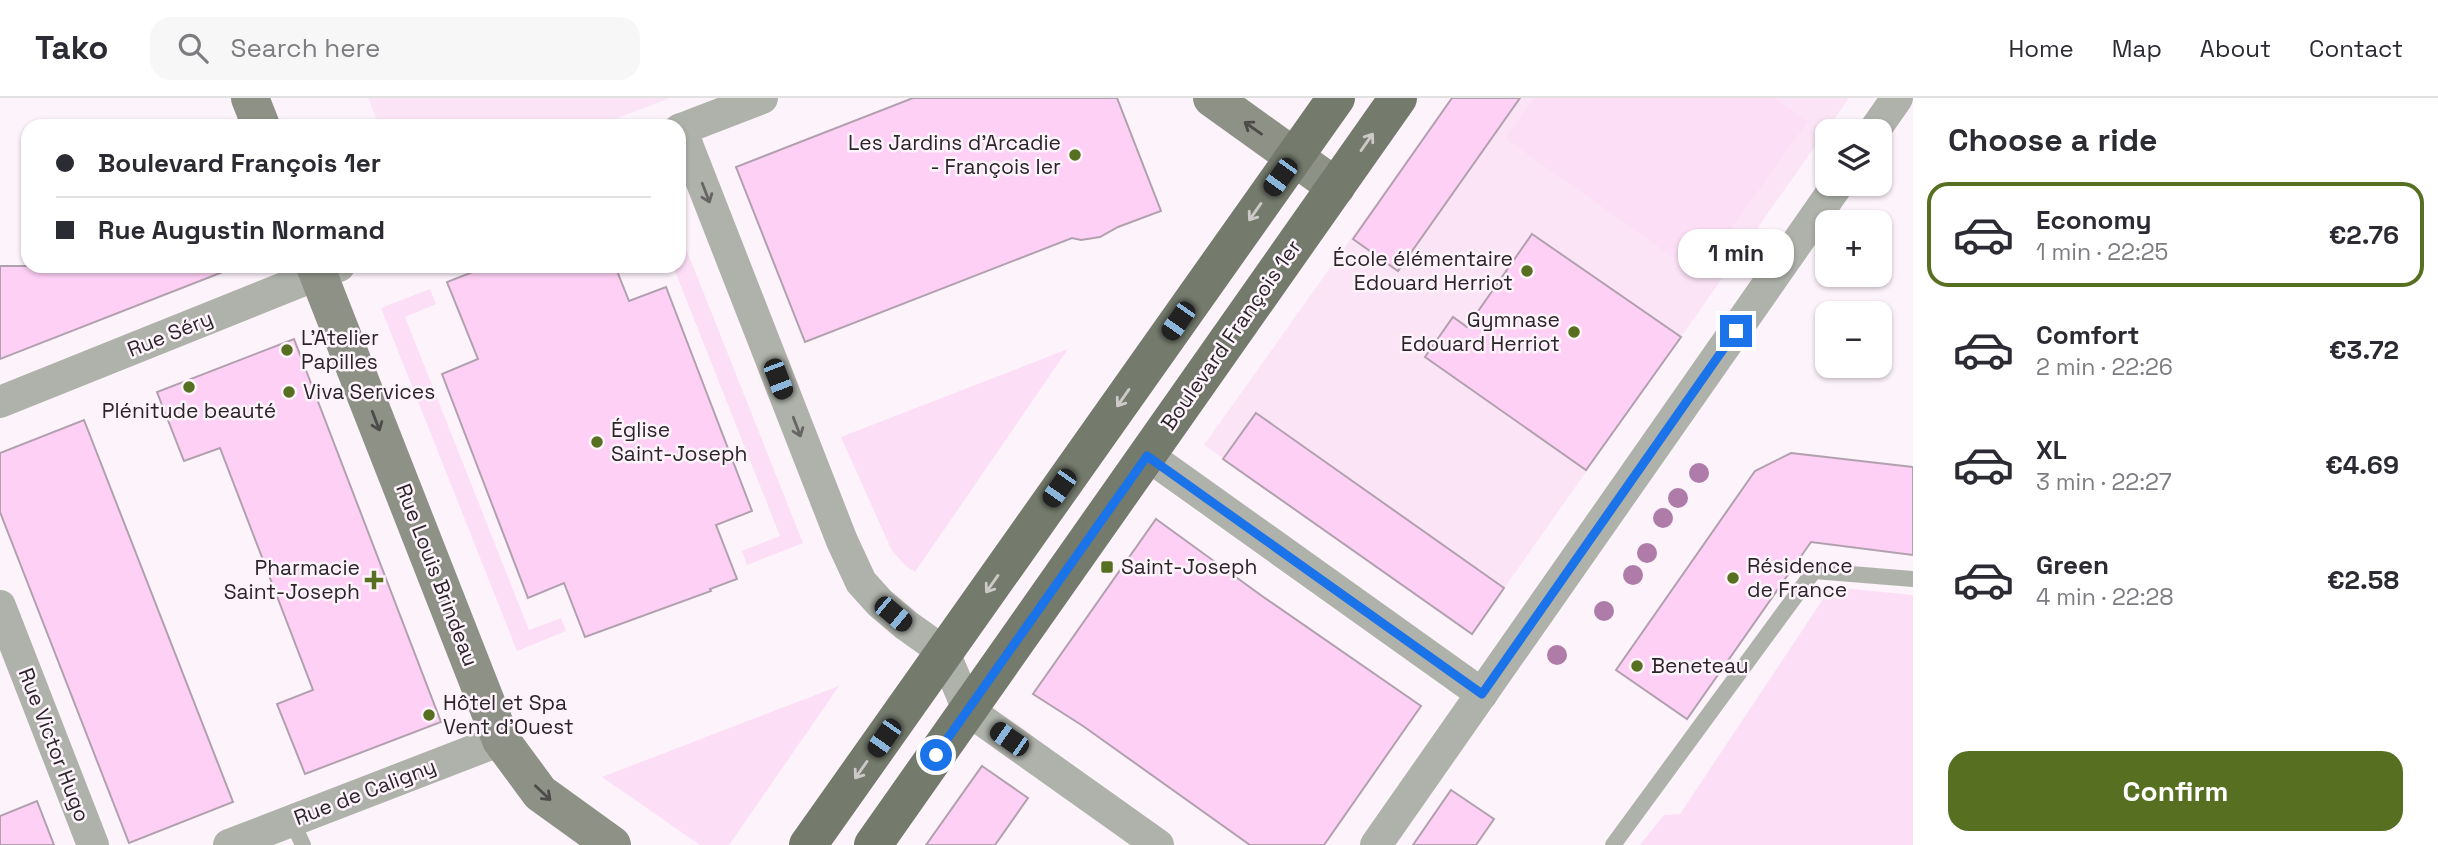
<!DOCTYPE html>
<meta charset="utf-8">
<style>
:root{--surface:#fff;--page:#f7f7f7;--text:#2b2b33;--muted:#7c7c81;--line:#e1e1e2;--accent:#576f20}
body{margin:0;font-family:"Space Grotesk",sans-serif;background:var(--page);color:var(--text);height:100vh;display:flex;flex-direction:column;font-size:26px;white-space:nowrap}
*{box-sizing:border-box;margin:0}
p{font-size:23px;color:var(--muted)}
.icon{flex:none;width:38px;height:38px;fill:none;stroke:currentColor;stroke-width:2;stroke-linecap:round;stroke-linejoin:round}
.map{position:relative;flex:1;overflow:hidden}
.drawer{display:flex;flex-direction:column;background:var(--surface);width:525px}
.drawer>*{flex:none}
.banner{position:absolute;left:21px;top:21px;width:665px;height:154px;border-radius:21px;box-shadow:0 2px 5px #0004;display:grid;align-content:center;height:154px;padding:0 35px;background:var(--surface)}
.controls{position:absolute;left:1815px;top:21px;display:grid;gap:14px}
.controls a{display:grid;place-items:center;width:77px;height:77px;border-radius:14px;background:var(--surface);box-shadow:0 2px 5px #0004;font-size:35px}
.end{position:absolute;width:32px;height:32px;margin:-16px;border:9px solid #1a73e8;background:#fff;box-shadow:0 0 0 4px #fff}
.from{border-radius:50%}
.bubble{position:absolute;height:49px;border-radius:21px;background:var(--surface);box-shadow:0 2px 5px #0004;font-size:23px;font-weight:600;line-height:49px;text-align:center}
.car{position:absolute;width:21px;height:42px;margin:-21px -10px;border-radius:9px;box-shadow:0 0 5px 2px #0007;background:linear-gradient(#222 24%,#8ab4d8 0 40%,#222 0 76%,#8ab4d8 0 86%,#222 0)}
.banner b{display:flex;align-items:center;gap:24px;height:66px;font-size:26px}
.banner b+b{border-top:2px solid var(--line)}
.banner i{width:18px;height:18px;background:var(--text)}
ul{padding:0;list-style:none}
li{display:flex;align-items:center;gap:21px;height:105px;margin:0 14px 10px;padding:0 21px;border:4px solid transparent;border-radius:21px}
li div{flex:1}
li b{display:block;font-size:26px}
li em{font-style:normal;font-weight:600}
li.on{border-color:var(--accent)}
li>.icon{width:63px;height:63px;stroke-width:1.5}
h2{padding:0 35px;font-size:32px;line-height:84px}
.action{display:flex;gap:14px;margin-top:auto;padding:14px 35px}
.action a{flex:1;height:80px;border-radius:21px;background:var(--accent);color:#fff;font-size:28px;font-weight:600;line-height:80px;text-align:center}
header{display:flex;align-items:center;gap:42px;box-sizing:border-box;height:98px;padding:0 35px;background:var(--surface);border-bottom:2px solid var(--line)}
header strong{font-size:33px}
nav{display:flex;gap:38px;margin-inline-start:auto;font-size:24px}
.search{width:490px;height:63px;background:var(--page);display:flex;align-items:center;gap:18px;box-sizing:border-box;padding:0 24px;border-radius:21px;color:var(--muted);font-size:26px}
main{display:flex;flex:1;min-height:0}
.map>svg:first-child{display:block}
.built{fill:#fbe4f6}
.green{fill:#fcdef6}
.building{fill:#fed0f5;stroke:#b1a1ae;stroke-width:2}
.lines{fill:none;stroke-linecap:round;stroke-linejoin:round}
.service{stroke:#afb2ab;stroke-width:16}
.minor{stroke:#afb2ab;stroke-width:32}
.secondary{stroke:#8d9186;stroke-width:38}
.primary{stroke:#747a6c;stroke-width:38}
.tree{fill:#af7caa}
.oneway{stroke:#4d4a4a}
.oneway2{stroke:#cdc9c9}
.oneway3{stroke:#666464}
.route{stroke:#1a73e8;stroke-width:9}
.poi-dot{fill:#576f20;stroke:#fdf3fb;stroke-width:2.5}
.labels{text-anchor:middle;stroke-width:5;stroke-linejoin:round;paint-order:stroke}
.poi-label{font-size:21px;fill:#2b2429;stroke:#fdf3fb;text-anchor:start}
.street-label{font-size:21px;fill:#2b2429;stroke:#fdf3fb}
</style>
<header>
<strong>Tako</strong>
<div class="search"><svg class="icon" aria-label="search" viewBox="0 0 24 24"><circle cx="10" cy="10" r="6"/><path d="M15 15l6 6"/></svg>Search here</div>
<nav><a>Home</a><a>Map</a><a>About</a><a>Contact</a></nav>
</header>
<main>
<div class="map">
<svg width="1913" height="747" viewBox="0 0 1913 747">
<rect width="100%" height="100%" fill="#fdf3fb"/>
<g class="built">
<polygon points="368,0 670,0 597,28 379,28"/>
<polygon points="1451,0 1849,0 1472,536 1204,347"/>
</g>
<g class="green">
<polygon points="1534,0 1775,0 1808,23 1698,177 1505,40"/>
<polygon points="679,133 803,445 747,467 742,453 780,438 673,168 679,168"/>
<polygon points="430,191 436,206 405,219 529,532 561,520 566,533 517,553 381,210"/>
<polygon points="1068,251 915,474 906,468 892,453 841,339"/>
<polygon points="1831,489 1913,497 1913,747 1640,747 1664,717 1680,716"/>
<polygon points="839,588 729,747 700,747 602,679"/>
</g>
<g class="building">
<polygon points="913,0 1117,0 1161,113 1118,129 1100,139 1081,142 1072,140 805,244 736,69"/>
<polygon points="1452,0 1520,0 1398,173 1353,141"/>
<polygon points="1532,136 1681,239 1586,372 1425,259 1453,219 1467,229"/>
<polygon points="0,168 233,168 233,170 0,261"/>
<polygon points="488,168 615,168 629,203 666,189 752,413 716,427 737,481 710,491 711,493 585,539 564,485 528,500 442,276 478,261 447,184"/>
<polygon points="294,241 441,624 305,676 277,606 313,592 220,350 184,363 157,294"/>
<polygon points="1256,315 1504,490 1472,536 1223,361"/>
<polygon points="84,322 233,704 129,745 0,414 0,355"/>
<polygon points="1791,355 1913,369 1913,457 1811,444 1687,621 1616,572 1755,373"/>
<polygon points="1156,421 1262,498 1421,608 1324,747 1250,747 1083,628 1033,596"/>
<polygon points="982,668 1028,700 995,747 926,747"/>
<polygon points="1451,692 1494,721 1476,747 1413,747"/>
<polygon points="37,703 54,747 0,747 0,718"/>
</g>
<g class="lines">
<g class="service">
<polyline points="292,723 303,747"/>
<polyline points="1613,747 1814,473 1913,481"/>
</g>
<g class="minor">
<polyline points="681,31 842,443 861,484 880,505 906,527 944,554 968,612 1158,747"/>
<polyline points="679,32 762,0"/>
<polyline points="1874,33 1897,0"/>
<polyline points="0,304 339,168"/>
<polyline points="1147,357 1482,596"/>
<polyline points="0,508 93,747"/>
<polyline points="229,747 501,642"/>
<polyline points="1376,747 1838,86"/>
</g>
<g class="secondary">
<polyline points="250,0 261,28"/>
<polyline points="1212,0 1336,89"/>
<polyline points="315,168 501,642 540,695 612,747"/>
</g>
<g class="primary">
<polyline points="808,747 1336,0"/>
<polyline points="873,747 1398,0"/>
</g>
</g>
<g class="tree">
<circle cx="1699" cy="375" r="10"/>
<circle cx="1678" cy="400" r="10"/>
<circle cx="1663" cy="420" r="10"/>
<circle cx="1647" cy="455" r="10"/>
<circle cx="1633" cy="477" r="10"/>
<circle cx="1604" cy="513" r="10"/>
<circle cx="1557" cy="557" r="10"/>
</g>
<defs><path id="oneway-shaft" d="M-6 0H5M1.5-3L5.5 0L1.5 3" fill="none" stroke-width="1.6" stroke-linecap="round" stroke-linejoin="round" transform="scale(1.75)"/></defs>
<g class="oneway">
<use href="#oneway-shaft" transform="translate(1253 30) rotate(-145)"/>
<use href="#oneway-shaft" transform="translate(376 323) rotate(69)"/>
<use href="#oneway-shaft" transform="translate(543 695) rotate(43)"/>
</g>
<g class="oneway2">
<use href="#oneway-shaft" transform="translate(1367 44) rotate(-55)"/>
<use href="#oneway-shaft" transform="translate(1255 114) rotate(125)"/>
<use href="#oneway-shaft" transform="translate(1123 300) rotate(125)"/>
<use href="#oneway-shaft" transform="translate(992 486) rotate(125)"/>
<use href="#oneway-shaft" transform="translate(861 672) rotate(125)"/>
</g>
<g class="oneway3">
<use href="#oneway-shaft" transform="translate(706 95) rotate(69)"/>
<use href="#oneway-shaft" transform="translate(797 329) rotate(69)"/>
</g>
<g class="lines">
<polyline class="route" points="936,657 1147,358 1482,596 1736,233"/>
</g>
<g class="poi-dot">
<circle cx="1075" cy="57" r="7"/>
<circle cx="1527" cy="173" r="7"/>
<circle cx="1574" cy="234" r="7"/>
<circle cx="287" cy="252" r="7"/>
<circle cx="189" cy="289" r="7"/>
<circle cx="289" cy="294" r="7"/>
<circle cx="597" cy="344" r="7"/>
<rect x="1100" y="462" width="14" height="14" rx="3.5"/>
<circle cx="1733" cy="480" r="7"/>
<path d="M370.5 471.5h7v7h7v7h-7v7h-7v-7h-7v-7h7z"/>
<circle cx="1637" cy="568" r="7"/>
<circle cx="429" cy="617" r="7"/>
</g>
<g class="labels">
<g class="poi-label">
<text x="1061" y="52" text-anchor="end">Les Jardins d'Arcadie<tspan x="1061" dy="24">- François Ier</tspan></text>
<text x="1513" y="168" text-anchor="end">École élémentaire<tspan x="1513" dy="24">Edouard Herriot</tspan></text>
<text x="1560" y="229" text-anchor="end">Gymnase<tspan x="1560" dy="24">Edouard Herriot</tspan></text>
<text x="301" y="247">L'Atelier<tspan x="301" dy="24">Papilles</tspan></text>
<text x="303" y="301">Viva Services</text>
<text x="189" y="320" text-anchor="middle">Plénitude beauté</text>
<text x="611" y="339">Église<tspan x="611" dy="24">Saint-Joseph</tspan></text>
<text x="1747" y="475">Résidence<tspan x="1747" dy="24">de France</tspan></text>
<text x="1121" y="476">Saint-Joseph</text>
<text x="360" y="477" text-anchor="end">Pharmacie<tspan x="360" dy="24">Saint-Joseph</tspan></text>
<text x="1651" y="575">Beneteau</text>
<text x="443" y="612">Hôtel et Spa<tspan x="443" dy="24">Vent d'Ouest</tspan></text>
</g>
<g class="street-label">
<text transform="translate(170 236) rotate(-22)" y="7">Rue Séry</text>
<text transform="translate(1231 237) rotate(-55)" y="7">Boulevard François 1er</text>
<text transform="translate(437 477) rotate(69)" y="7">Rue Louis Brindeau</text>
<text transform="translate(54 647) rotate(69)" y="7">Rue Victor Hugo</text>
<text transform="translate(365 694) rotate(-21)" y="7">Rue de Caligny</text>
</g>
</g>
</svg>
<div class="controls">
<a><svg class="icon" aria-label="layers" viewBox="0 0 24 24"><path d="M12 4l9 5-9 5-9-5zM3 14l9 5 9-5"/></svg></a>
<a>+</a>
<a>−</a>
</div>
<i class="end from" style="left:936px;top:657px"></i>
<i class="end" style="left:1736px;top:233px"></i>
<div class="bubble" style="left:1678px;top:131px;width:116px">1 min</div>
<i class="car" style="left:1280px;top:79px;rotate:216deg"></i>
<i class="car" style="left:1178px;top:223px;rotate:215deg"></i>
<i class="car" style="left:778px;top:281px;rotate:159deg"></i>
<i class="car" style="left:1059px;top:390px;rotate:215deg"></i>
<i class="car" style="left:893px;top:516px;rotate:130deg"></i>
<i class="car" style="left:884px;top:640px;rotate:215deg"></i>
<i class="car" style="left:1009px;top:641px;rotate:305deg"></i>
<div class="banner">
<b><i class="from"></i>Boulevard François 1er</b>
<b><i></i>Rue Augustin Normand</b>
</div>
</div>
<section class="drawer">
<h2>Choose a ride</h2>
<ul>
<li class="on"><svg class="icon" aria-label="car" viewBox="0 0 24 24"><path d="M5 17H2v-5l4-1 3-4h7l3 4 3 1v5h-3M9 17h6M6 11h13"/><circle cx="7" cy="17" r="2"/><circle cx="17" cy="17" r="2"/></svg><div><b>Economy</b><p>1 min · 22:25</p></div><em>€2.76</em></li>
<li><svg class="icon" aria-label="car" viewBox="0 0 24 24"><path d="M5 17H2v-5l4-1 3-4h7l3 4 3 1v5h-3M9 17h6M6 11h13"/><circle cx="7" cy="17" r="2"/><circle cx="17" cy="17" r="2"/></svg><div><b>Comfort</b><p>2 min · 22:26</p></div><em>€3.72</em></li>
<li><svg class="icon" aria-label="car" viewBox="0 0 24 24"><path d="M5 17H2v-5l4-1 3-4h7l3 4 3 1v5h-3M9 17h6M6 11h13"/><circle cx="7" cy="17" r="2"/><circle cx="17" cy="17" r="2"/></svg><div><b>XL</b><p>3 min · 22:27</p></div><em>€4.69</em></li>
<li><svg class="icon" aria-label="car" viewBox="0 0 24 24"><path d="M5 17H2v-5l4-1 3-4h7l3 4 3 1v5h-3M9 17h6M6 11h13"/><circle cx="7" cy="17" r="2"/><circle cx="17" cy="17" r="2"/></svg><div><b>Green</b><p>4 min · 22:28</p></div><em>€2.58</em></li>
</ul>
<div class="action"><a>Confirm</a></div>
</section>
</main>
